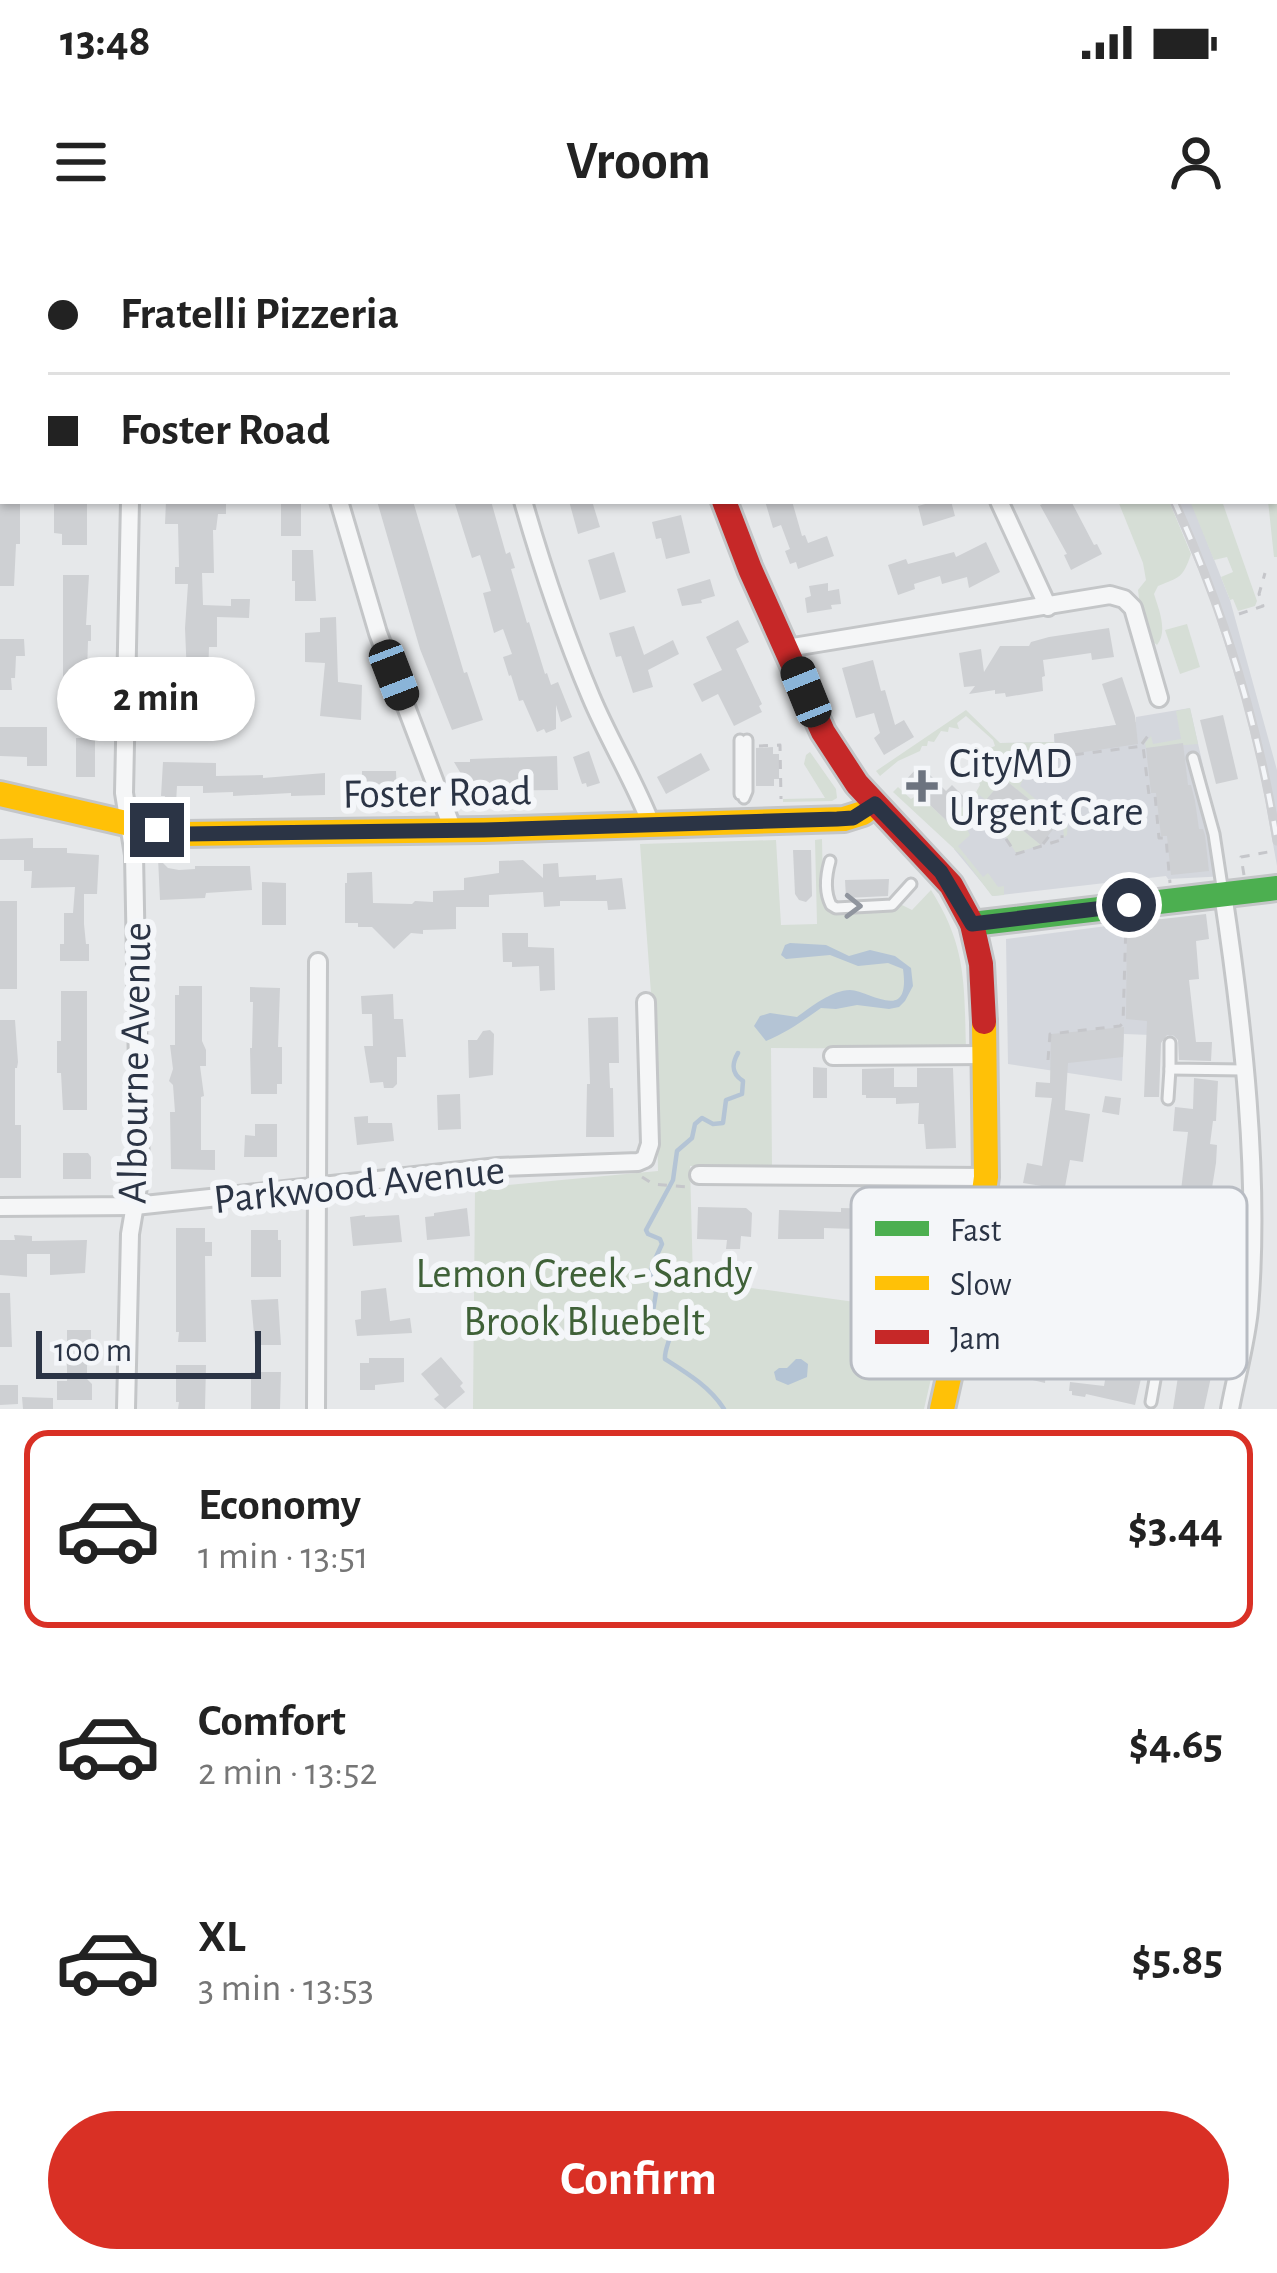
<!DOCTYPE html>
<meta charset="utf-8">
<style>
:root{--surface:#fff;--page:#f2f2f2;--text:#222;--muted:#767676;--line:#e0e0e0;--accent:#d93025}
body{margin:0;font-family:"Alegreya Sans",sans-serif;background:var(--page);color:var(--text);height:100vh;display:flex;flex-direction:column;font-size:45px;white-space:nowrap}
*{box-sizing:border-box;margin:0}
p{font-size:39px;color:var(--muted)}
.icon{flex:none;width:66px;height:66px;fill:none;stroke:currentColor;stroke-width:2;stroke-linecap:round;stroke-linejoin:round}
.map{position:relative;height:1169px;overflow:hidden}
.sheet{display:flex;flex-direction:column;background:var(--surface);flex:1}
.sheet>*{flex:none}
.hud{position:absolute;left:0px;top:0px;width:1278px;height:264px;box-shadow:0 3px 9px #0004;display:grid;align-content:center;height:264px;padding:0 48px;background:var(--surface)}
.scale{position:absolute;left:36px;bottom:30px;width:225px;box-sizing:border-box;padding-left:12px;border:6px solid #2b3445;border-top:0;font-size:33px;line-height:42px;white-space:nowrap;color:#2b3445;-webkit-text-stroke:9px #f4f6f9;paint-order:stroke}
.end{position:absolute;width:54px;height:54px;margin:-27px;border:15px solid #2b3445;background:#fff;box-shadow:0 0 0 6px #fff}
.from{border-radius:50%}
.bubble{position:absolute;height:84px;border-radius:42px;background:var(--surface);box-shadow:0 3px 9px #0004;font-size:39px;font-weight:700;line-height:84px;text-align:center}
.car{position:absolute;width:36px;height:72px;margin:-36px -18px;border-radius:15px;box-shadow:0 0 9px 3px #0007;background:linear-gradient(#222 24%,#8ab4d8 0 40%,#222 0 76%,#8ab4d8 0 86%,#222 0)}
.hud b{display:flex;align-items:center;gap:42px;height:114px;font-size:45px}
.hud b+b{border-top:3px solid var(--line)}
.hud i{width:30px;height:30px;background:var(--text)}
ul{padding:21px 0 0;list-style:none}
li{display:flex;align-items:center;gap:36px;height:198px;margin:0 24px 18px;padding:0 24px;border:6px solid transparent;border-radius:24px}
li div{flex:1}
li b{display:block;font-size:45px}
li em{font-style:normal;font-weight:700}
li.selected{border-color:var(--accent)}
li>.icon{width:108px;height:108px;stroke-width:1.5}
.action{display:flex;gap:24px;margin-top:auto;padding:24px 48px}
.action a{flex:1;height:138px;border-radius:72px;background:var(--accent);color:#fff;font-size:48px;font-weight:700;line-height:138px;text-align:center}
.status{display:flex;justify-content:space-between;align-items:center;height:84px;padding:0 60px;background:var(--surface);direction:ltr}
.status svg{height:33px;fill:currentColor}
header{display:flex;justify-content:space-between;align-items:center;height:156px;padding:0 48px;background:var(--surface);font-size:54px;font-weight:700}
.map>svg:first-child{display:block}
.built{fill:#d4d7dd}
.green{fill:#d6ded6}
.water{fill:#b4c4d5}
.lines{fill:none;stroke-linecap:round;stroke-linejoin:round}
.stream{stroke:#b4c4d5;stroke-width:4.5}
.building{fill:#ced0d3}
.lane-casing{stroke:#c4c6c8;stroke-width:15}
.street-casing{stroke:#c4c6c8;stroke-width:22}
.fast-casing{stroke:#c4c6c8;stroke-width:30}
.slow-casing{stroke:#c4c6c8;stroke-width:30}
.jam-casing{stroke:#c4c6c8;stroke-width:30}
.path{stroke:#c5c6ca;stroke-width:3;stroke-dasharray:9 9;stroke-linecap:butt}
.lane{stroke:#f5f6f7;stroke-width:9}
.street{stroke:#f5f6f7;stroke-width:16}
.fast{stroke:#4caf50;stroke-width:24}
.slow{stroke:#ffc107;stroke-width:24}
.jam{stroke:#c62828;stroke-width:24}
.rail-casing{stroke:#cecfd2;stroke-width:9}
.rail{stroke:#f4f6f9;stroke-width:4.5;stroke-dasharray:14;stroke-linecap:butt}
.oneway{stroke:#90959e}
.route{stroke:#2b3445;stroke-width:15}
.poi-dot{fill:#6c737f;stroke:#f4f6f9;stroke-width:4.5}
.labels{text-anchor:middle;stroke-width:12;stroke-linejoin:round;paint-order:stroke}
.poi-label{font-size:42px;fill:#2b3445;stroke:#f4f6f9;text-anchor:start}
.street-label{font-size:42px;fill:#2b3445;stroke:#f4f6f9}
.park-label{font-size:42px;fill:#3f6138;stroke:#f4f6f9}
.key{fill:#f4f6f9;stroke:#b8bcc3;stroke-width:3}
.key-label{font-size:33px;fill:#2b3445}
</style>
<div class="status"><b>13:48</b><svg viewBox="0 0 49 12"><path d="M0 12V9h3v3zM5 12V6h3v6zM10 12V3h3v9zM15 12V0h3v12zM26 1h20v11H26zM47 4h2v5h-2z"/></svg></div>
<header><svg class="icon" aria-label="menu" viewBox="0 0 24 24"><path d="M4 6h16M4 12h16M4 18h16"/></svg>Vroom<svg class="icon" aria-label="person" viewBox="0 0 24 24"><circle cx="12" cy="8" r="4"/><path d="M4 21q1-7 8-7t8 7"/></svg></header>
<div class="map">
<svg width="1277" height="1169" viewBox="0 0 1277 1169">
<rect width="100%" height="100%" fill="#e6e8ea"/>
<g class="built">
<polygon points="1169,261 1191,261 1230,360 1277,530 1277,626 1260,531 1242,459 1209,354"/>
<polygon points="1190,468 1228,636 1168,639 1166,636 993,656 954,609 1000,503 1054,502 1054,494 1136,482 1136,477"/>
<polygon points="1161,679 1178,796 1124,794 1122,841 1008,824 1006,699"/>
</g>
<g class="green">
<polygon points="1065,0 1277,0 1277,317 1274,317 1268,261 1275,261 1275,3 1068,3"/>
<path d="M1118,261H1169L1191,314C1183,338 1180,337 1158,346L1154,354C1159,370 1168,391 1157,405L1152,401L1140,366L1138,350L1146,340L1143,323Z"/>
<polygon points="1190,261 1222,261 1257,361 1255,366 1238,371 1233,359 1230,360 1221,337 1233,332 1227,317 1214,320"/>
<polygon points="1187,384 1200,427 1180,434 1165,390"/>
<polygon points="1190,468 1198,504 1146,508 1145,503 1151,496 1153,504 1181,499 1176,471"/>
<polygon points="966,470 1000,503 1054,502 1056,512 1051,512 1052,519 1027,523 1027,531 1020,546 1060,580 1068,575 1067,595 1064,597 1063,587 1004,539 986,560 979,555 965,585 970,595 958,606 983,637 988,633 998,647 1004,646 1004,655 992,656 962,616 893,552 898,547 911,559 914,557 920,563 924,559 951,585 961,575 958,571 967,561 964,557 967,552 974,556 980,545 978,539 982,537 981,531 986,529 984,524 989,521 987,516 992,514 990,508 995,506 993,500 966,476 957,483 959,489 949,487 948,492 941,491 934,502 928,501 927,506 922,506 920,511 898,521 880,536 876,531"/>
<polygon points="810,512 836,549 837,558 832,561 783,562 783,559 825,558 804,524 806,515"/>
<polygon points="990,563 1041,605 1016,613 998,585"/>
<path d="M822,599L823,652L829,668C849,673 884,677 900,664L912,670L931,650C967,707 964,744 966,809L771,808L772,927L690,926L693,1040L855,1062L861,1068L944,1082L924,1169H473L475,948L658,931L656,821L640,604L776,600L781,685L817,684L815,600Z"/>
</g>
<g class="water">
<path d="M790,703L826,705L849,716L870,710L895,716L911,728L913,746L905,761L899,767L889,769L857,765L836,769L821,768C804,780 786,793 766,801L754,786L760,776L770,773L797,777C811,767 832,750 850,750C869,750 911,785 903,729L888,723L858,726L830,715L786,719L781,715L785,705Z"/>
<polygon points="796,1119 801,1119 808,1124 807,1137 788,1145 776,1140 774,1132 779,1128 787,1128"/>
</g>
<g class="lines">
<path class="stream" d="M724,1169C710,1147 687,1133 665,1119C664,1108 673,1097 670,1087L652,1077L656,1053L651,1038L652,1026L662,1004L660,999L648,994L646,990L673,940L677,911L692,898L695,884L702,878L713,884L723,883L726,860L742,854L743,841C732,834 731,825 738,813"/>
</g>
<g class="building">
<polygon points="0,261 20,261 20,304 16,304 14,346 0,346"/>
<polygon points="54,261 87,261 87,305 62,305 62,294 54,293"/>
<polygon points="166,261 226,261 226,274 218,274 216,290 213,290 214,333 202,333 203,365 231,366 231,359 250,359 249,378 217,377 217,407 209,407 208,437 213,437 213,471 180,472 182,437 187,437 185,388 188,344 175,344 175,327 179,327 178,284 165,284"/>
<polygon points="377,261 413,261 464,433 467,432 483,480 452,490 420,409"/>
<polygon points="465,261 491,261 506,314 510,312 515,328 511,329 527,383 529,382 545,434 547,433 551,445 558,442 572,477 561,482 556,465 556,489 546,493 544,489 537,492 523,460 519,461 511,435 509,436 503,417 512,414 503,389 494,393 483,353 491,351 480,315 472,318 455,264"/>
<polygon points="569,261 592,261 600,287 578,294"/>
<polygon points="765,261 792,261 802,296 805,295 808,303 827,296 834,316 798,329 796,322 790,324 785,311 790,309 781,285 773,288"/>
<polygon points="936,261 951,261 955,276 923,286 918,266"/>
<polygon points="1049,261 1071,261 1094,305 1097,304 1102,314 1071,330 1064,315 1067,314 1040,265"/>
<rect x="281" y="263" width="20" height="33"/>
<polygon points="681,275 690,313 666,319 661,298 656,299 652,282"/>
<polygon points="986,302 1000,332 969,348 967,337 942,344 940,336 914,344 915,349 898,355 888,325 906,319 908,324 954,312 956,317"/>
<polygon points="292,310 313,310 316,361 295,361 295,341 292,341"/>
<polygon points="614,312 626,352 600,360 588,320"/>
<polygon points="63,335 89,335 86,385 91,385 91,401 88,401 86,463 63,463"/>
<polygon points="710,339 715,356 701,360 702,363 682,366 677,349"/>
<polygon points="828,343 828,351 839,349 841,364 831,365 832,369 807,373 805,358 811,356 809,346"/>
<polygon points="336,377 338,442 362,445 361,480 320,476 325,423 305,422 305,393 320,392 320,378"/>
<polygon points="738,380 749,402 736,409 762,464 759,466 762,472 734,486 718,454 702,462 693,444 722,430 706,397"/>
<polygon points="634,386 644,415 673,400 679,414 648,430 653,447 633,453 621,416 616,417 609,393"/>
<polygon points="1109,388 1114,417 1092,420 1091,413 1043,420 1045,436 1042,437 1043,451 1006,457 1005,453 995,454 995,450 969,454 975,446 964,447 959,413 981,409 984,432 1000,406 1029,406 1031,402 1049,397"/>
<polygon points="0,399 24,399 25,416 16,416 15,438 11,438 12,450 0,450"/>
<polygon points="873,420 881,451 885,450 895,485 904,480 914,497 884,515 874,498 880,493 874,473 856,478 842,428"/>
<polygon points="1122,437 1135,476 1138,504 1057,516 1054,494 1116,485 1102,444"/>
<polygon points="1223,475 1238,539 1216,544 1200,480"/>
<polygon points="0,487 47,487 47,526 27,526 27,517 0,516"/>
<rect x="76" y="498" width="19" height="39"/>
<polygon points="1183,503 1188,545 1191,545 1195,561 1199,589 1203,589 1205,595 1209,631 1171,635 1167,596 1161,596 1156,553 1151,553 1146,508"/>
<polygon points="773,507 773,514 779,514 779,539 774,539 774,546 756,546 756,508"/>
<polygon points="589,511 600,543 587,547 586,543 582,544 573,517"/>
<polygon points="701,513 710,530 666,554 657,537"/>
<polygon points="557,516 558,550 471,551 471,539 464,539 454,522 470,522 470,519"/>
<polygon points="163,522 216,523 216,536 263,535 263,538 325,533 325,555 291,556 291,553 233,556 233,552 203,553 203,546 177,546 176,563 164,562 165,556 161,556"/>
<polygon points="923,528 946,551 952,545 968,561 958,571 961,574 951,585 905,541 916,529 919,532"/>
<polygon points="362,531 396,531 397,556 381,557 381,553 362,553"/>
<polygon points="1004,539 1058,583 1041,605 986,560"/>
<polygon points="33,598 33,608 67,608 67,613 99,615 97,654 84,654 84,684 86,704 89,704 89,721 60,721 60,704 64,704 64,673 73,673 75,647 31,648 32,631 24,631 24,620 0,620 0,599"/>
<polygon points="793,610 811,610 812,656 806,662 799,660 795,654"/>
<polygon points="158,618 168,628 179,630 195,629 195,626 250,626 252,650 206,653 205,658 160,660"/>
<polygon points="523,620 543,638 543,624 558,623 559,637 596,635 596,640 622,638 626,669 608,670 607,661 560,661 560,666 544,667 543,652 489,655 489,667 456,667 456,689 423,690 423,694 411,693 394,709 372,687 358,687 358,683 345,683 345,643 347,643 347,633 372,632 373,663 412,664 415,661 433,662 433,651 464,650 464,638 499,633 499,621"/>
<polygon points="889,639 888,656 846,658 845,640"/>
<polygon points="262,642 286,643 286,685 262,685"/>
<rect x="0" y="661" width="17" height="88"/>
<polygon points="1206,674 1209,699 1196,701 1199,739 1189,740 1196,802 1212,802 1211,821 1179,820 1178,800 1173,795 1167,795 1161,803 1159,857 1144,857 1147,781 1126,779 1127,683"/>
<polygon points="502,693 528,693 528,707 554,708 555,750 540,751 539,726 512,727 512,722 503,722"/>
<polygon points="179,746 202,746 202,801 206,810 206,826 200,826 204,856 201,857 201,910 215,910 215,930 171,929 170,872 175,872 173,845 169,841 173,829 170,805 175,805 175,755 179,755"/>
<polygon points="250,747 280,748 278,807 282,807 282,844 277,844 277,854 251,854 250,808 252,808 253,762 250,762"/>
<polygon points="61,751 87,751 87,870 63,870 61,833 57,833 57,801 61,801"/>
<polygon points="393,754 394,779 403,779 406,817 397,817 397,844 393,848 384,848 383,842 370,843 364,806 373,806 372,774 362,774 361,756"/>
<polygon points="618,777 619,823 609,823 610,848 613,848 614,897 586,897 587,844 590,844 588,778"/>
<polygon points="0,780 15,780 18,822 17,828 15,828 15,885 21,885 21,938 0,938"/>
<polygon points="1124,787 1123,817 1068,823 1065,870 1090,874 1083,922 1070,920 1065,947 1048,947 1023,943 1027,923 1042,926 1052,858 1035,857 1036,842 1050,843 1051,794"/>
<polygon points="490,790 494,794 493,835 469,838 468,800 477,800 483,791"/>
<polygon points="813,827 827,828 827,858 813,858"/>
<polygon points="894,828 894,847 917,847 917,828 953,828 956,908 926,909 924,884 918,884 919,863 896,864 896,858 866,858 866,855 862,855 862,829"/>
<polygon points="1194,838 1218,841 1216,881 1213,881 1210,904 1217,905 1216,923 1205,991 1211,992 1208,1009 1204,1009 1200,1035 1171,1031 1180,980 1169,978 1171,966 1179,967 1188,892 1173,891 1175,867 1193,869"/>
<polygon points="460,854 461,889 438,890 437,855"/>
<polygon points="1105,856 1121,858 1119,875 1102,872"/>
<polygon points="368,876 368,883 392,883 394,901 357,905 354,877"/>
<polygon points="255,884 277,884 277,917 244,917 245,895 255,896"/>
<polygon points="63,913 88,913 91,917 91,939 63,939"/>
<polygon points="698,967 746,968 752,973 751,997 741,996 740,1009 726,1009 727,1000 697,999"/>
<polygon points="467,968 470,996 427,1000 425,977 434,976 434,973"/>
<polygon points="841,968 880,969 880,973 912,973 912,969 944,969 944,991 912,991 912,987 885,987 873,989 873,998 857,998 857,989 824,988 824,999 778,999 779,970 841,972"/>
<polygon points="365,975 365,977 399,975 402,1002 353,1006 350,977"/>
<polygon points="176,988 205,988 205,1002 212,1002 212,1016 205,1016 206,1102 178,1102 179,1092 176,1092"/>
<polygon points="251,990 278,990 278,1000 281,1000 281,1037 251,1037"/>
<polygon points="14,995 32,996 32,1001 87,1000 85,1033 50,1035 50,1014 27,1014 27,1037 0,1035 0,1000 15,1000"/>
<polygon points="386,1048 390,1081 410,1078 412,1093 357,1096 355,1080 361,1079 361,1051"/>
<polygon points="0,1053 10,1053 12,1107 0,1107"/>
<polygon points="1120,1057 1151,1064 1145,1121 1135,1165 1086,1154 1085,1157 1072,1155 1072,1151 1069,1151 1070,1142 1104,1146"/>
<polygon points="278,1059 281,1105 255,1105 251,1060"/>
<polygon points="1006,1085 1031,1090 1025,1115 1047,1120 1045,1143 991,1130 995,1115 998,1116"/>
<polygon points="67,1090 91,1090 91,1115 87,1115 87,1139 92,1144 92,1160 57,1160 57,1141 67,1141"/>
<polygon points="441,1117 463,1143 460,1146 465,1152 445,1169 434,1159 439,1155 421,1134"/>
<polygon points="369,1118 404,1118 404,1142 375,1145 375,1150 360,1150 360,1123 369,1123"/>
<polygon points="176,1125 206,1125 205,1169 178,1169 179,1162 176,1162"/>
<polygon points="1179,1130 1211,1137 1204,1169 1173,1169"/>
<polygon points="251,1132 281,1132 280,1169 251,1169"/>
<polygon points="0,1145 18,1145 18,1164 0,1165"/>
<polygon points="22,1157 53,1158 53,1169 23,1169"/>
</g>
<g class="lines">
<g class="lane-casing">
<g id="lane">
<polyline points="1193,518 1214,594 1223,653"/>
<polyline points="740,554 740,500"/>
<polyline points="744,558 747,551 747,500"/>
<path d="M830,621C826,635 824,651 831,665L836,668L892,665L911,644"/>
<polyline points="1170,803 1170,829 1244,830"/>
<polyline points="1168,859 1170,829"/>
<polyline points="969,1069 1049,1084"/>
<polyline points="1164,1072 1159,1117 1237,1132"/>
<polyline points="1151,1162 1159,1117"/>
</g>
</g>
<g class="street-casing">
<g id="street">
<polyline points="129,0 129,3"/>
<polyline points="448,0 449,3"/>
<polyline points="875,0 877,3"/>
<polyline points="311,3 311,0"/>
<polyline points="0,219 3,219"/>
<polyline points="339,261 378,393 453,590"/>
<path d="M523,261C542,327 564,393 591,457C609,500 634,540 651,584"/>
<polyline points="999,261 1048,367"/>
<polyline points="787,408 1110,355 1124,359 1133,368 1159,458"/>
<path d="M1223,654C1243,786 1260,936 1249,1069C1246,1102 1236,1136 1230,1169"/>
<polyline points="833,816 985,815"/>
<polyline points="699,935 986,937"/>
<polyline points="0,967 135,966 498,927 638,922 645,919 650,904 646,762"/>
<polyline points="126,1169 130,994 140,935 134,615 124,553 130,261"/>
<polyline points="316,1169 318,722"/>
</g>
</g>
<g class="fast-casing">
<polyline id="fast" points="972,684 1277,648"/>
</g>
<g class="slow-casing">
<g id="slow">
<polyline points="643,0 643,3"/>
<polyline points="0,554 156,590 185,594 483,590 844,579 863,573 875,564"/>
<polyline points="942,1169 974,1025 986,937 984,782"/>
</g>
</g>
<g class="jam-casing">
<polyline id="jam" points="724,261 750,329 823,492 857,544 951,645 972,684 981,724 984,782"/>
</g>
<g class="path">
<polyline points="1173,0 1174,3"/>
<polyline points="1275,103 1277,102"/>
<polyline points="1275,123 1277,124"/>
<polyline points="1239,374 1263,366 1259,354 1265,333"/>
<polyline points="1142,504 1150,493"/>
<polyline points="759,506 780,505 781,559"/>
<polyline points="1057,517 1143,506 1149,555 1155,555 1159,598 1166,598 1170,643"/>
<polyline points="986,569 1016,614 1064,599"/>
<polyline points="1043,604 1058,585 1062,589 1062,598"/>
<polyline points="1244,635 1241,617 1268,612"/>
<polyline points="1048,820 1050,794 1120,786 1123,783 1126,683"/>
<polyline points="642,937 653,944 689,947"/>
</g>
<use href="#lane" class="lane"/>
<use href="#street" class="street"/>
<use href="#fast" class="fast"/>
<use href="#slow" class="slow"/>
<use href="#jam" class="jam"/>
<g class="rail-casing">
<g id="rail">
<polyline points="1037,0 1039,3"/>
<path d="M1174,261C1223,368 1258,484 1277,601"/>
</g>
</g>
<use href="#rail" class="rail"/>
</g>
<defs><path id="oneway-chevron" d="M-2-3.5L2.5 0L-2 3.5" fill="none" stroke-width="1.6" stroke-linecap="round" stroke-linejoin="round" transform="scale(3)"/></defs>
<use class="oneway" href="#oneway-chevron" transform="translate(853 666) rotate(1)"/>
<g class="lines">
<polyline class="route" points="157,590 185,594 484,590 837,579 853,578 875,564 941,632 972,684 1129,665"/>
</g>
<path class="poi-dot" d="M916 528h12v12h12v12h-12v12h-12v-12h-12v-12h12z"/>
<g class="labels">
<g class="poi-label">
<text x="949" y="537">CityMD<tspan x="949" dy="48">Urgent Care</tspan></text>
</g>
<g class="street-label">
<text transform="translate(437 551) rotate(-1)" y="15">Foster Road</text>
<text transform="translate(133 823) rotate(-89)" y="15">Albourne Avenue</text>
<text transform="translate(359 943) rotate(-6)" y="15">Parkwood Avenue</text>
</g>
<g class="park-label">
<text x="584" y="1047">Lemon Creek - Sandy<tspan x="584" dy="48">Brook Bluebelt</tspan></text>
</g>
</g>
<rect x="851" y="947" width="396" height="192" rx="18" class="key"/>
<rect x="875" y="981" width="54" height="15" fill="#4caf50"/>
<rect x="875" y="1036" width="54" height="14" fill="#ffc107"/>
<rect x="875" y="1090" width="54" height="14" fill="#c62828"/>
<g class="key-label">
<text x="950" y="1001">Fast</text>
<text x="950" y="1055">Slow</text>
<text x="950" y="1109">Jam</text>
</g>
</svg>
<div class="scale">100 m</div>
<i class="end from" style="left:1129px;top:665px"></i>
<i class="end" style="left:157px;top:590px"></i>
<div class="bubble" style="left:57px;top:417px;width:198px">2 min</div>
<i class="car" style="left:394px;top:435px;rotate:159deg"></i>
<i class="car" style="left:806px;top:452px;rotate:338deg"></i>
<div class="hud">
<b><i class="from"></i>Fratelli Pizzeria</b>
<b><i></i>Foster Road</b>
</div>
</div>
<section class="sheet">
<ul>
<li class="selected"><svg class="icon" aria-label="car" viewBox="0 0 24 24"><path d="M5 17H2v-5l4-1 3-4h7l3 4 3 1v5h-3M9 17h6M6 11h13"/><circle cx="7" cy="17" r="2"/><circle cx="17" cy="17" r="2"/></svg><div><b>Economy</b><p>1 min · 13:51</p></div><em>$3.44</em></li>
<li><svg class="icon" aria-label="car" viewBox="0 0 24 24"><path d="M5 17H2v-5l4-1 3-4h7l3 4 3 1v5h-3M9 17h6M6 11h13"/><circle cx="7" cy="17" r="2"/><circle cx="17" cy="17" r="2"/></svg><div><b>Comfort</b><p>2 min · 13:52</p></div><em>$4.65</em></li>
<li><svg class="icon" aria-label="car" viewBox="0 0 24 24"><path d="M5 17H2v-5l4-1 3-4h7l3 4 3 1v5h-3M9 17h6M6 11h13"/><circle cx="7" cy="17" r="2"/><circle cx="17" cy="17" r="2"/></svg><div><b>XL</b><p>3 min · 13:53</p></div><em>$5.85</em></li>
</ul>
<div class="action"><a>Confirm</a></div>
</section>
